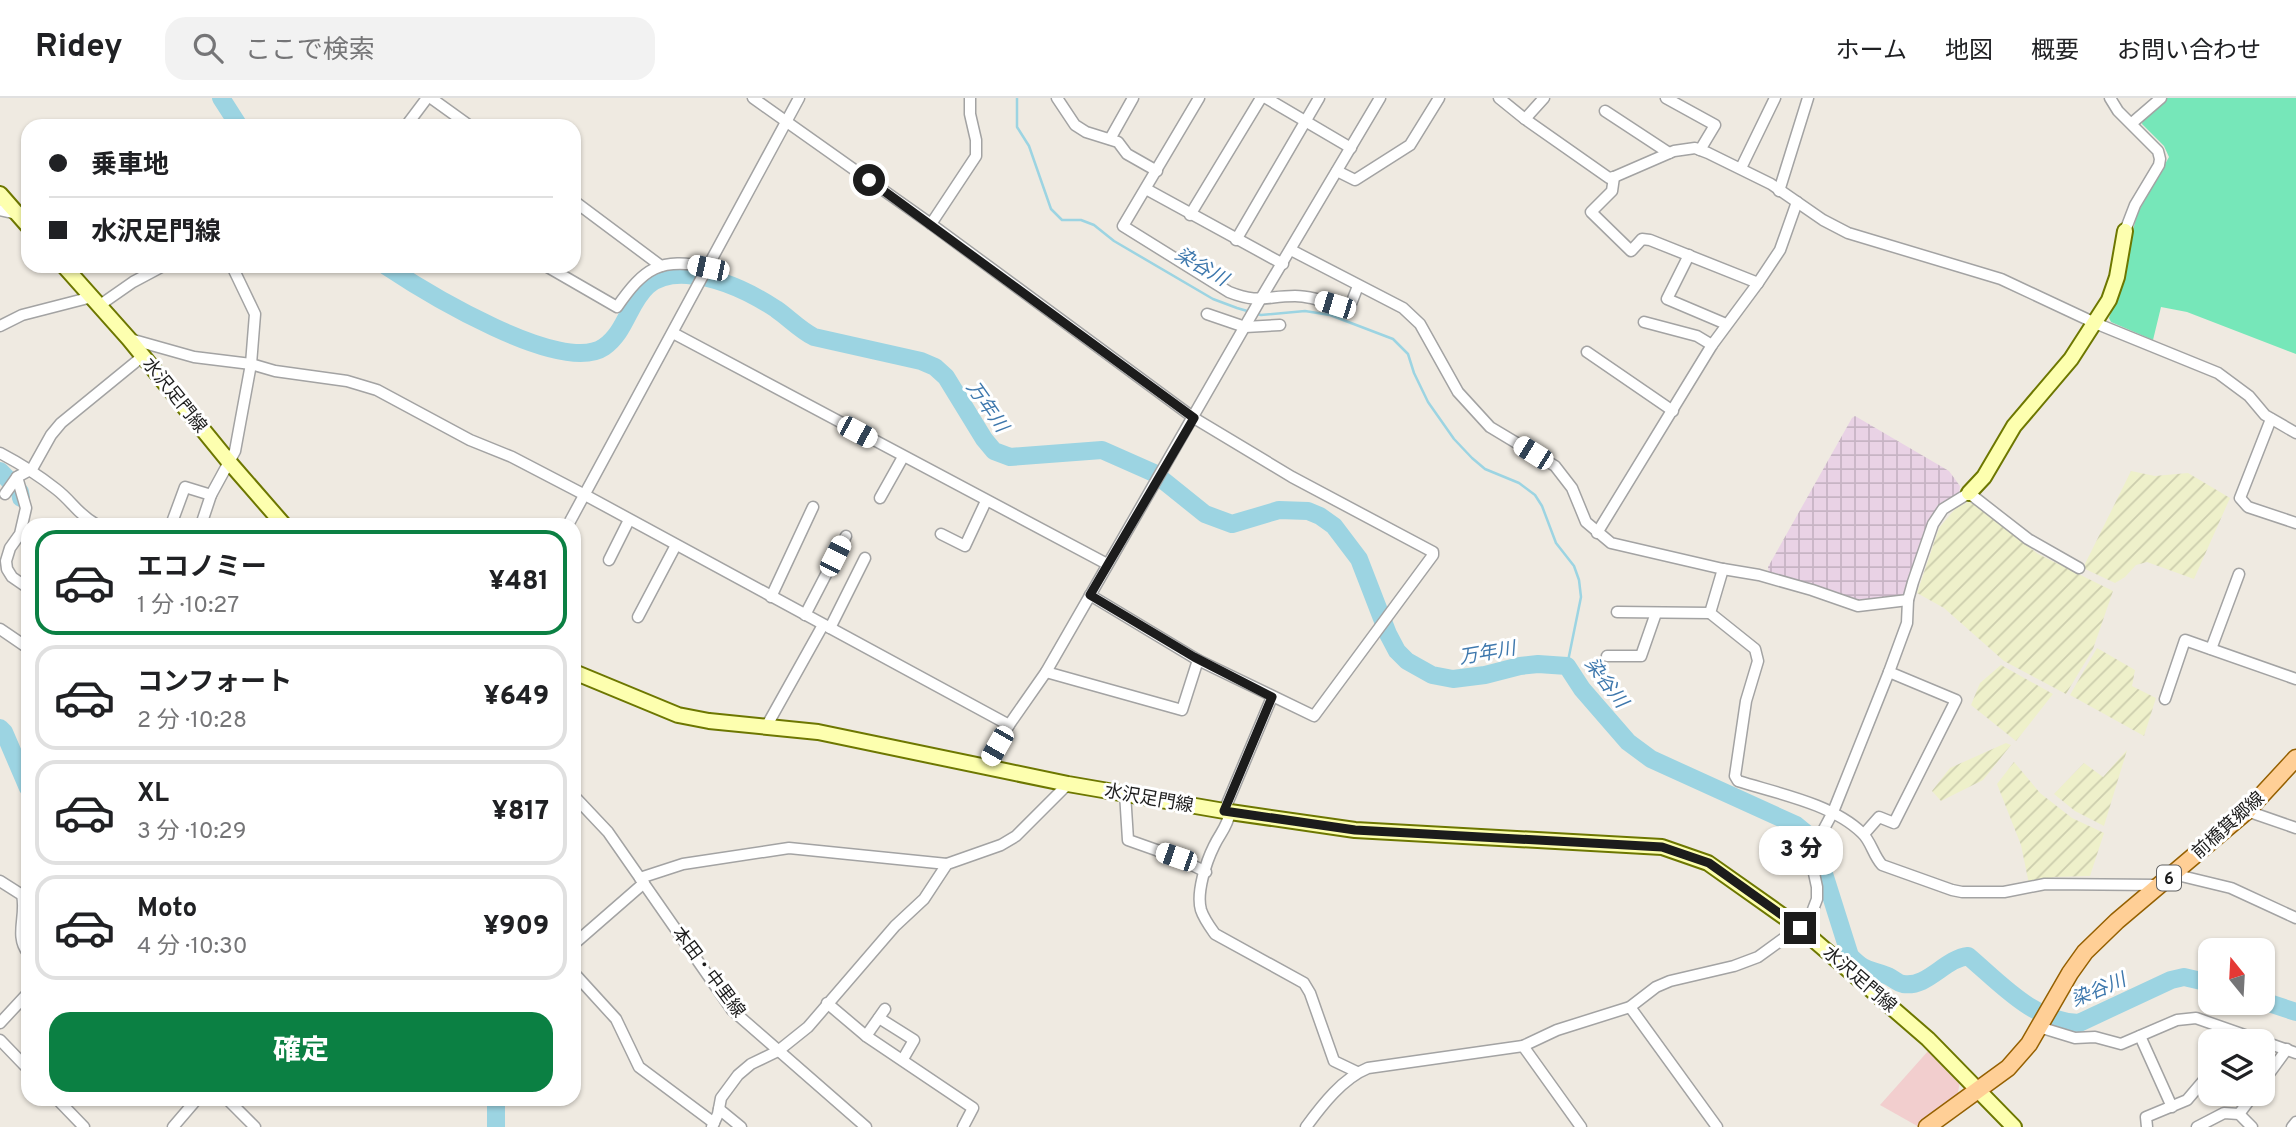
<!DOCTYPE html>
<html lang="ja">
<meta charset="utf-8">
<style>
:root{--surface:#fff;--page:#f2f2f2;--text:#202124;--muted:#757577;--line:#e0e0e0;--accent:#0b8043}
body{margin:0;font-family:Overpass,"Noto Sans JP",sans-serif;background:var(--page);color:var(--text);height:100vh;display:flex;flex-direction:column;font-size:26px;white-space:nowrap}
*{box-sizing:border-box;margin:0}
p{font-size:23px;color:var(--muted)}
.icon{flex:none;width:38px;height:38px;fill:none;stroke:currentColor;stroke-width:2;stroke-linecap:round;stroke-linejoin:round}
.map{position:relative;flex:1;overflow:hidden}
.drawer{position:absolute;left:21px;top:420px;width:560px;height:588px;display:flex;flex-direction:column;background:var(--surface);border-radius:21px;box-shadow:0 2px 5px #0004}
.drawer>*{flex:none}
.guide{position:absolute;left:21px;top:21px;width:560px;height:154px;border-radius:21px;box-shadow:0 2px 5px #0004;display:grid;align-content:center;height:154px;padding:0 28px;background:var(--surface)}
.needle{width:46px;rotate:342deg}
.fabs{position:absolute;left:2198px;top:840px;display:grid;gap:14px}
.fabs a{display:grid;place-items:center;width:77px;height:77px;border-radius:14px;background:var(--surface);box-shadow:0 2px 5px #0004;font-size:35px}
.end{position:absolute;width:32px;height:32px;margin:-16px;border:9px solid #1c1c1c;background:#fff;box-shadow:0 0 0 4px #fff}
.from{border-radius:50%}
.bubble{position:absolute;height:49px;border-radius:21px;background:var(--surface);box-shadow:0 2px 5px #0004;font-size:23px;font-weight:800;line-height:49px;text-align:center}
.car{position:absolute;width:21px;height:42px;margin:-21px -10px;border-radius:9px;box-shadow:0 0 5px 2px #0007;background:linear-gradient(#fff 24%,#345 0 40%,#fff 0 76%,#345 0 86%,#fff 0)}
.guide b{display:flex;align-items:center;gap:24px;height:66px;font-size:26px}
.guide b+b{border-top:2px solid var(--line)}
.guide i{width:18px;height:18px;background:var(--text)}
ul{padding:12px 0 0;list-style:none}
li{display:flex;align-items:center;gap:21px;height:105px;margin:0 14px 10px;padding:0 14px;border:4px solid var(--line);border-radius:21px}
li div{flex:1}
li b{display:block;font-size:26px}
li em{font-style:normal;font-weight:800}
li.active{border-color:var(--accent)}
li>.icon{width:63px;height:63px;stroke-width:1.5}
.button{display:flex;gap:14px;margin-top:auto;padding:14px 28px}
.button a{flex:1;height:80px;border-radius:21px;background:var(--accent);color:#fff;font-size:28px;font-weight:800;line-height:80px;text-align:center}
header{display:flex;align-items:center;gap:42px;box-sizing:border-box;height:98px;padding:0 35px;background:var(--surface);border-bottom:2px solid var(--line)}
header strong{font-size:33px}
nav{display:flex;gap:38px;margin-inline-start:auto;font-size:24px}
.search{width:490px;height:63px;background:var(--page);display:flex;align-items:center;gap:18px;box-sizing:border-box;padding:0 24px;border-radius:21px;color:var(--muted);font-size:26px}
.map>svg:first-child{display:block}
.commercial{fill:#f2cece}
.industrial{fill:url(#industrial-grid)}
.farmland{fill:url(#farmland-furrows)}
.pitch{fill:#76e7b9}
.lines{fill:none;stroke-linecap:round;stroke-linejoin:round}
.stream{stroke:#9cd4e2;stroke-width:2.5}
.river{stroke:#9cd4e2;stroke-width:18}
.street-casing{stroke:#a3a3a3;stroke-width:13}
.secondary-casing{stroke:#6d7700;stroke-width:18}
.primary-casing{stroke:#956000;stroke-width:19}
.street{stroke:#fff;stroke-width:10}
.secondary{stroke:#fdffaf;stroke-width:14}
.primary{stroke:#ffcf96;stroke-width:16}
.route{stroke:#1c1c1c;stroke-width:9}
.labels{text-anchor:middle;stroke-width:6;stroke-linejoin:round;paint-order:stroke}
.shield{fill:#fff;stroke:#606060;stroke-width:2}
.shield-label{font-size:16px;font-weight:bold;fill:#1c1c1c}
.street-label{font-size:18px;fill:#1c1c1c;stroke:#fff}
.water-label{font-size:19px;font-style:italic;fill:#3e78ad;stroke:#fff}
</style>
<header>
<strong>Ridey</strong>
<div class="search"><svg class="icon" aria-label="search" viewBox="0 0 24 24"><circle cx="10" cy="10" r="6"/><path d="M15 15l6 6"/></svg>ここで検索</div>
<nav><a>ホーム</a><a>地図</a><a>概要</a><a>お問い合わせ</a></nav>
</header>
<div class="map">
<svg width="2296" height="1029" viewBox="0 0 2296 1029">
<defs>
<pattern id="industrial-grid" width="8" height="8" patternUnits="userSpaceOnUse" patternTransform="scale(1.75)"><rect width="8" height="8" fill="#e9d2e5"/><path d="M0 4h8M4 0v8" fill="none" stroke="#c7b4c4"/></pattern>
<pattern id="farmland-furrows" width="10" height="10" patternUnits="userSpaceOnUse" patternTransform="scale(1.75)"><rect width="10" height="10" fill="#eef0ca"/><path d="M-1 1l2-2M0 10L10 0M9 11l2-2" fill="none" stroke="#cccdad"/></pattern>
</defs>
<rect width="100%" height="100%" fill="#efeae1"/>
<polygon class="commercial" points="1929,952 1960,983 1959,989 1957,1000 1919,1029 1880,1007"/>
<polygon class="industrial" points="1855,318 1949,373 1960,388 1959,395 1945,403 1929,424 1905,496 1860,506 1824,490 1769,475 1768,469 1852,320"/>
<g class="farmland">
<polygon points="2131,373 2155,378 2188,375 2230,400 2194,481 2147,464 2136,467 2125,479 2115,485 2083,470"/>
<polygon points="1971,402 1975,407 2038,456 2113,493 2093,551 2066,596 2004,563 1944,510 1917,495 1939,430 1955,411"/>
<polygon points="2097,550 2135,572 2132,588 2156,600 2144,638 2070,597"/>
<polygon points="2001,567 2053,596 2016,643 1971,607 1980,585"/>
<polygon points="2006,645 2011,647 1983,682 1941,703 1932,693 1950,670"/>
<polygon points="2127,652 2104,728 2075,713 2054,696 2084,665 2103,679"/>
<polygon points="2014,664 2040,695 2072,720 2104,735 2090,778 2054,779 2029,786 2021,747 1997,686"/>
</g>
<polygon class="pitch" points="2167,0 2296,0 2296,256 2187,214 2161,209 2153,242 2111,224 2109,220 2118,194 2137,116 2169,59 2164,48 2142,26 2143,20"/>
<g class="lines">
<polyline class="stream" points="1017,0 1017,29 1029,48 1051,111 1062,122 1081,122 1094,127 1114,143 1213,201 1237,210 1261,217 1305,213 1330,217 1393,241 1408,256 1414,275 1428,304 1454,341 1472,360 1485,371 1519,385 1535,397 1542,408 1556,445 1574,468 1579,482 1581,499 1567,568"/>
<g class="river">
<polyline points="221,0 239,28"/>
<path d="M386,168C425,194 562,278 604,249C636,227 628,173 687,177C718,179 750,194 776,211C789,220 800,232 814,239L921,263L935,269L946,279L984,341L994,353L1010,359L1102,352L1154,375L1205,416L1232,426L1279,412L1308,413L1320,418L1334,428L1359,461L1388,536L1397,553L1407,563L1432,577L1453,581L1485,577L1520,568L1538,566L1567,568L1582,591L1628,644L1651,661L1796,727L1813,741L1850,858C1867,875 1868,870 1888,878C1894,881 1898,885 1903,886C1928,890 1944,861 1968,858C2000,885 2034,924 2079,925L2171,882L2184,879L2210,885"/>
<polyline points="0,373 20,394 21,400"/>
<polyline points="0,630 4,634 28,690"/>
<polyline points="2263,903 2296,914"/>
<polyline points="496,1001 496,1029"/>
</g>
<g class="street-casing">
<g id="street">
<polyline points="431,0 470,28"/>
<polyline points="753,0 931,126 1194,320 1292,379 1433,454 1433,457 1314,618 1198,562 1090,497"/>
<polyline points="1057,0 1075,27 1086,34 1118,44 1127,56 1157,73"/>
<path d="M1199,0L1123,128L1229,194C1259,206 1266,198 1295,198C1313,198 1331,206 1349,211L1358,188"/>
<polyline points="1266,0 1351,50"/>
<polyline points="1499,0 1525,21 1609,80 1614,79 1674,53 1695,50 1708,55 1771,86 1823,122 1848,135 2001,181 2095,225 2218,275 2249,298 2265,317 2296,335"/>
<polyline points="1666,0 1715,27 1700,52"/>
<polyline points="2110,0 2118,13 2158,53 2160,61 2159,67 2135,107 2125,133"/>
<polyline points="1605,13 1669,55"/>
<polyline points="1525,21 1544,0"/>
<polyline points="2132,25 2161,0"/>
<polyline points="406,28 427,0"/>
<polyline points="1110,41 1133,0"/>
<polyline points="1741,70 1775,0"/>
<polyline points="1337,73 1355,82 1410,47 1439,0"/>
<polyline points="1614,79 1612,93 1591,114 1631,153 1642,141 1650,142 1758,185"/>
<polyline points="1146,91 1283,166"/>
<polyline points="1779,93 1808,0"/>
<polyline points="574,103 661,168"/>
<polyline points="0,112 17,116"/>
<polyline points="1190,117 1261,0"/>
<polyline points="931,126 976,58 976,42 970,16 970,0"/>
<polyline points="1236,142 1319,0"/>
<path d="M1291,152L1403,210L1420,226L1458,294L1490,329L1555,368L1572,390L1586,424L1611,445L1723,471L1710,515L1755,551L1758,563L1746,603L1735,678L1738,683C1776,695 1833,706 1862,735C1871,743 1873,757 1882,767L1952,792L1962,794H2004L2045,786L2159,787"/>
<polyline points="1689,157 1667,201 1726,226"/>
<path d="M546,168L617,209C644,170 660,159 708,169"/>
<polyline points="100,207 133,184 163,168"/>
<polyline points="1207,216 1245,229 1280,227"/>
<polyline points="1644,224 1697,238 1712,247"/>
<polyline points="0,228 22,217 92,199"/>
<polyline points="673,235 1107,466"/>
<polyline points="130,241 194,259 251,266 275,273 347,283 377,292 470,342 512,359 585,397 1009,627"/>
<polyline points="1587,254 1673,313"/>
<polyline points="2271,321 2240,400 2248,409 2296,425"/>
<path d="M0,355C21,366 37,376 56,391C73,404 76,415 97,427"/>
<polyline points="17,379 26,410 20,436 10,450 6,463 7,471 12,479 28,490"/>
<polyline points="5,396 17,379 32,371 51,337 61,325 143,258"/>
<polyline points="880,400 903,359"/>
<polyline points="171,427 185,389 211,397"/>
<polyline points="201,427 211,397 235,353 251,266 255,216 232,168"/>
<polyline points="568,427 799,0"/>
<polyline points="1597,435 1712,247 1758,185 1780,152 1797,104"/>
<polyline points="941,436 965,448 986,403"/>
<polyline points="609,462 629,422"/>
<polyline points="1723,471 1759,477 1812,492 1858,508 1908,502"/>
<polyline points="771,499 813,409"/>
<polyline points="1617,514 1710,515"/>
<polyline points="805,517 846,438"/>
<polyline points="638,519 676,447"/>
<polyline points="830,530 865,460"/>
<polyline points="0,531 28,550"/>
<polyline points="2211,551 2239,476"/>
<polyline points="1607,558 1641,558 1656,515"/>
<polyline points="1046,574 1182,612 1198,562"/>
<polyline points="2165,601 2185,542 2296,581"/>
<polyline points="766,629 823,527"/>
<polyline points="985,669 1009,627 1046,574 1260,202 1380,0"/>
<polyline points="1125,695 1128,742 1176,759 1206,774"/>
<polyline points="574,698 608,734 732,912 866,1029"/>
<polyline points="1224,713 1272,599"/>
<polyline points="2247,713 2296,730"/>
<path d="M1230,714C1227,730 1220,735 1214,748C1206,764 1196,795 1201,812C1204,821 1210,829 1215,836L1304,885L1310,895L1334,963L1357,974"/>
<polyline points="1864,736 1879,719 1894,725 1956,602 1889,574"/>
<polyline points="2173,776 2231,790 2296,820"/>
<polyline points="640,780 683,766 789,750 947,766"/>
<path d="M0,783L22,797C27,817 14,838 28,855"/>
<polyline points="574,846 644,785"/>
<polyline points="574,875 616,921 639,969 714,1025"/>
<polyline points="827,905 866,938 973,1010 963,1029"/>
<polyline points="1630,909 1717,1029"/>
<polyline points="879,920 914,942 903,961"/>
<polyline points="0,925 28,895"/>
<polyline points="2039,929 2075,940 2095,939 2121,946 2177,922 2196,920 2296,955"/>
<polyline points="866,938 885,911"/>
<polyline points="2140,938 2172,1009"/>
<polyline points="0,942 28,971"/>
<polyline points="1523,948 1581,1029"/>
<polyline points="2263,984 2287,951"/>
<polyline points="57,1001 84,1029"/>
<polyline points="227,1001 255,1029"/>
<polyline points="719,1011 741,1029"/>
<polyline points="2239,1016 2254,996"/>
<polyline points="173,1029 197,1001"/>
<polyline points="712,1029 718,1016 721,1000 738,977 751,966 778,953 808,929 895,828 924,801 947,766 1001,747 1016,738 1068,686"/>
<path d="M1306,1029C1322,1007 1343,980 1368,970L1523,948L1557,932L1630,909L1656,889L1670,883L1734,868L1758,859L1809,822L1817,801V789L1810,757L1833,714L1889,574L1907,525L1908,502L1913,484L1933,426L1943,411L1969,395L2028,441L2079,470"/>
<polyline points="2147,1029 2146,1019 2187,1002 2210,975"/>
<polyline points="2197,1029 2224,1015 2239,1016 2252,1029"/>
<polyline points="2292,1029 2296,1024"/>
</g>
</g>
<g class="secondary-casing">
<g id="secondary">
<polyline points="0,96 28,128"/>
<polyline points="64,168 129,241 230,365 284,427"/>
<polyline points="1969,395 1984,379 2014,328 2071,261 2109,202 2117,179 2125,133"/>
<polyline points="574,574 678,617 709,623 818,634 1068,686 1230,714 1355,732 1662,749 1708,765 1800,830 1928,941 2014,1029"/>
</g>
</g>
<g class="primary-casing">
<polyline id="primary" points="1927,1029 2008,970 2029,946 2070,875 2085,854 2117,823 2247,713 2296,660"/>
</g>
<use href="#street" class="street"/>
<use href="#secondary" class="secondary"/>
<use href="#primary" class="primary"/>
</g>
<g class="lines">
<polyline class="route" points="869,82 1194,320 1090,497 1194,559 1272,599 1224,713 1355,732 1662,749 1709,765 1800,830"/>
</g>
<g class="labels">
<rect class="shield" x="2157" y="767.5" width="24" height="25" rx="5"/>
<g class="shield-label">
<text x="2169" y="786">6</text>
</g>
<g class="street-label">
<text transform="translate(175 297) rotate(51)" y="6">水沢足門線</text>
<text transform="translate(1149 700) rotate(10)" y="6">水沢足門線</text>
<text transform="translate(2228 727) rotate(-42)" y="6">前橋箕郷線</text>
<text transform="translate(709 874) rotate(53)" y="6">本田・中里線</text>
<text transform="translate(1860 881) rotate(41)" y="6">水沢足門線</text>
</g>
<g class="water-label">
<text transform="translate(1202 168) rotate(30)" y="7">染谷川</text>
<text transform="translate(988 308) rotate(55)" y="7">万年川</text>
<text transform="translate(1487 554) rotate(-10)" y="7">万年川</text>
<text transform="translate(1607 584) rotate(53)" y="7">染谷川</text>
<text transform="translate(2098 891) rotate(-23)" y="7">染谷川</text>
</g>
</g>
</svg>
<div class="fabs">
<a><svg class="needle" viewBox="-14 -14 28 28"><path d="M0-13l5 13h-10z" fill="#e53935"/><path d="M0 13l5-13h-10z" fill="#757577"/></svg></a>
<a><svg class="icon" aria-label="layers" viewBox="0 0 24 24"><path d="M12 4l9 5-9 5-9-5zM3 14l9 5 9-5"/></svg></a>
</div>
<i class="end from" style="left:869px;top:82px"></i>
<i class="end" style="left:1800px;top:830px"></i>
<div class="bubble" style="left:1759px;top:728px;width:84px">3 分</div>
<i class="car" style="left:708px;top:170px;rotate:282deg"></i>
<i class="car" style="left:1335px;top:207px;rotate:287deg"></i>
<i class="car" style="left:857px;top:334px;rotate:118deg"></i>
<i class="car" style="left:1533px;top:355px;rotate:302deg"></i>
<i class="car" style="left:835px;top:458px;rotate:27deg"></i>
<i class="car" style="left:997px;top:648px;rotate:210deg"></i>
<i class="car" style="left:1176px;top:759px;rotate:289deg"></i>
<div class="guide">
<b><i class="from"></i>乗車地</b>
<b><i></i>水沢足門線</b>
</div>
<section class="drawer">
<ul>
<li class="active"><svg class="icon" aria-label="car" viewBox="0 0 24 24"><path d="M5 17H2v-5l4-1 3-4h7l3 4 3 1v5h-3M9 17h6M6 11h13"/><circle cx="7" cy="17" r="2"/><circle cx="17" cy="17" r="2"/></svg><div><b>エコノミー</b><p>1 分 · 10:27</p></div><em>¥481</em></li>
<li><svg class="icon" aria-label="car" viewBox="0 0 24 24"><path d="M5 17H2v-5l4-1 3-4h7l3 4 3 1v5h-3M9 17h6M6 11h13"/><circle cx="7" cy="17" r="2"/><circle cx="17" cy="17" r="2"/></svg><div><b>コンフォート</b><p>2 分 · 10:28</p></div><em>¥649</em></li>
<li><svg class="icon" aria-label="car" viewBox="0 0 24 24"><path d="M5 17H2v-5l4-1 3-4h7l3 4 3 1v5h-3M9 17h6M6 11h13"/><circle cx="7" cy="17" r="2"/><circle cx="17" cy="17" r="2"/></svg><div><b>XL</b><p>3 分 · 10:29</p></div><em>¥817</em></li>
<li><svg class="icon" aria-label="car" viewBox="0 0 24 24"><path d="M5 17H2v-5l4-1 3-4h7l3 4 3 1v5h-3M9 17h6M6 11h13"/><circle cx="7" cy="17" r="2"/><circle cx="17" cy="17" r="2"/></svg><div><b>Moto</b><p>4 分 · 10:30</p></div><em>¥909</em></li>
</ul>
<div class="button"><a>確定</a></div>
</section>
</div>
